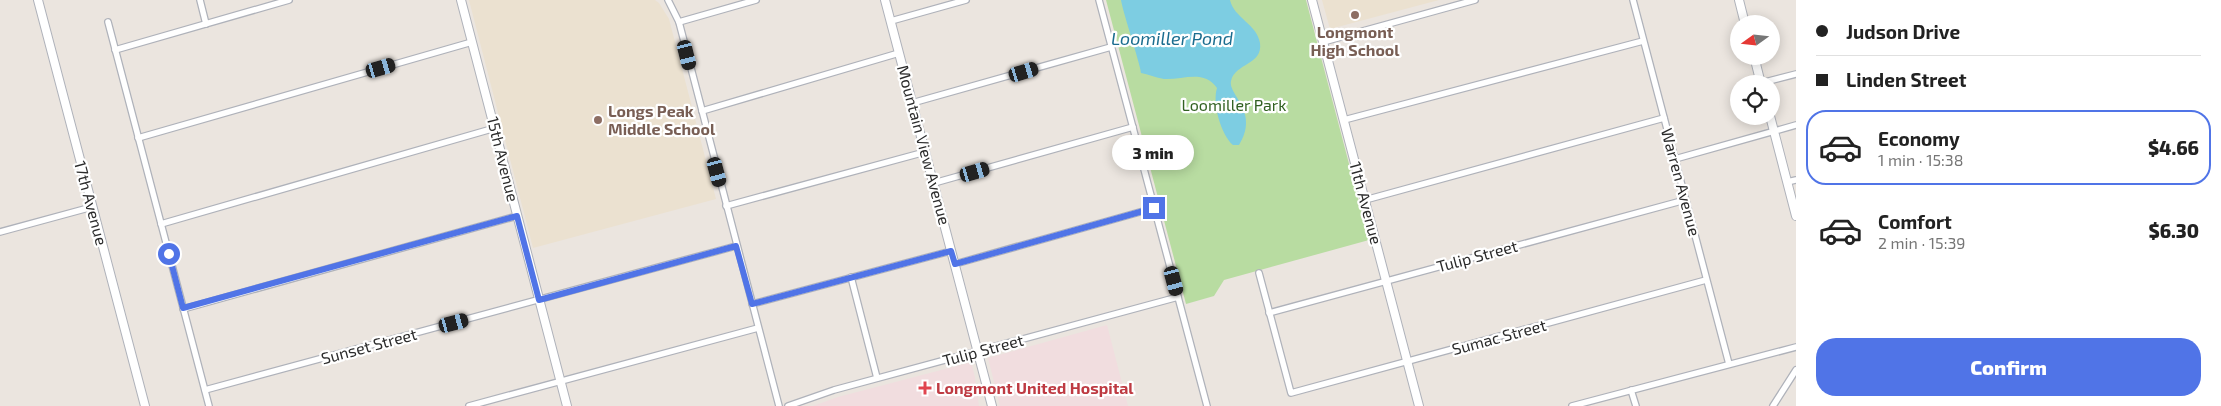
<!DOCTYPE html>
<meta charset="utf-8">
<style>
:root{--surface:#fff;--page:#f6f6f6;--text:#222;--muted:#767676;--line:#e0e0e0;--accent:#5074e7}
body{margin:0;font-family:"Exo 2",sans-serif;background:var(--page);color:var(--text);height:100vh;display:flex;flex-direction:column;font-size:19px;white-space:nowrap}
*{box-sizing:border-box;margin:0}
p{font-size:16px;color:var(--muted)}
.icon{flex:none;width:28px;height:28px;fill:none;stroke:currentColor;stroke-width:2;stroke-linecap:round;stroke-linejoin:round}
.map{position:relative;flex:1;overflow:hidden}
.details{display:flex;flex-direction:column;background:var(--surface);width:425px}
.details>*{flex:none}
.guide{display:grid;align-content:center;height:110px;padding:0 20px;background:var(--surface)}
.needle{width:32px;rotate:255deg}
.fabs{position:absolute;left:1730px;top:15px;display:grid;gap:10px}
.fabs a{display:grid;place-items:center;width:50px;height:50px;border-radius:50%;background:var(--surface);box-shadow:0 2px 12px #0003;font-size:25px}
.end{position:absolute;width:22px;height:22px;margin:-11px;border:6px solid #5074e7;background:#fff;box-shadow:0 0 0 2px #fff}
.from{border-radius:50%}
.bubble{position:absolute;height:35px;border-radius:18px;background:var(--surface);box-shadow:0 2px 12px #0003;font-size:16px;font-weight:800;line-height:35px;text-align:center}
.car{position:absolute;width:15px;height:30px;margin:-15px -8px;border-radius:6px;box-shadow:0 0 4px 1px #0007;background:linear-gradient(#222 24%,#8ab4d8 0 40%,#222 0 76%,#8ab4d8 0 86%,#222 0)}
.guide b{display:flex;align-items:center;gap:18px;height:48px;font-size:19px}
.guide b+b{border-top:1px solid var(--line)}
.guide i{width:12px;height:12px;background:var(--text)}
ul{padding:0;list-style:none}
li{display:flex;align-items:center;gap:15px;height:75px;margin:0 10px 8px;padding:0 10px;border:2px solid transparent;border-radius:20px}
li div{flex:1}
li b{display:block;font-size:19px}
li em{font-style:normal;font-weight:800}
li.active{border-color:var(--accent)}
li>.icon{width:45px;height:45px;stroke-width:1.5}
.action{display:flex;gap:10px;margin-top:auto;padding:10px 20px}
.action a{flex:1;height:58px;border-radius:20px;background:var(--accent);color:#fff;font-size:20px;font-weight:800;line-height:58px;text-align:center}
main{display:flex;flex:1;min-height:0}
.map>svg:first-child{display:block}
.education{fill:#ebe1d0}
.medical{fill:#f1dddf}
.green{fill:#b8dca1}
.water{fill:#7dcde2}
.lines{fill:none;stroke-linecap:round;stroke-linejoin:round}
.street-casing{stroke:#afb2ba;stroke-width:8}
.secondary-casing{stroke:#afb2ba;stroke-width:10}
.street{stroke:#fff;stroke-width:5.5}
.secondary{stroke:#fff;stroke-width:8}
.route{stroke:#5074e7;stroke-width:6}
.education-dot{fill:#8d6e63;stroke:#fff;stroke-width:2}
.health-dot{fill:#e0444e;stroke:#fff;stroke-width:2}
.labels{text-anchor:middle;stroke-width:4.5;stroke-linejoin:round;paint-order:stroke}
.education-label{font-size:16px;font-weight:bold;fill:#785e54;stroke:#fff}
.park-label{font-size:16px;fill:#326122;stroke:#fff}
.street-label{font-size:16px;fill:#2b2b2b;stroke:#fff}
.health-label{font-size:16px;font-weight:bold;fill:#be3a42;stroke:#fff;text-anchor:start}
.water-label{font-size:18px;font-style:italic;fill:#1b6d8f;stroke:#fff}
</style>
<main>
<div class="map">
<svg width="1796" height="406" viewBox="0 0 1796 406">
<rect width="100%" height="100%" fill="#ebe5df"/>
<g class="education">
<polygon points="469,0 655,0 659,3 669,19 716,199 533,248"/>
<polygon points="1322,0 1439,0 1330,29"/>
</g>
<g class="medical">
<polygon points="1107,325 1128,406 1000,406 988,358"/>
<polygon points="968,363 972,365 975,378 979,406 813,406 838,397"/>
</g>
<polygon class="green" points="1106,0 1306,0 1369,240 1224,280 1214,296 1186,304"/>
<path class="water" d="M1121,0H1230C1234,18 1257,24 1260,43C1263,65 1235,63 1231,81C1228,95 1260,112 1239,145H1233C1221,135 1212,103 1217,88C1204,69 1183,80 1164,79C1156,78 1148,74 1141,73C1142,69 1123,13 1121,0Z"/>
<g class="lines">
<g class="street-casing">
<g id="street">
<polyline points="200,0 206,24"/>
<polyline points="668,0 679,22 779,406"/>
<polyline points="1099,0 1207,406"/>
<polyline points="1633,0 1729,364"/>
<polyline points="891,21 966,0"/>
<polyline points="108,22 209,406"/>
<polyline points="679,22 756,0"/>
<polyline points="1323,42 1475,0"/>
<polyline points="115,50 289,0"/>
<polyline points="1761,83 1796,74"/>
<polyline points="912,103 1111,47"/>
<polyline points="702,111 899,53"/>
<polyline points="1344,120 1643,41"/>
<polyline points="138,138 472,42"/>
<polyline points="1675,159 1796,125"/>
<polyline points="1787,182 1796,180"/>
<polyline points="934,183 1133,127"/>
<polyline points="1365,200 1664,118"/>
<polyline points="726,206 925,152"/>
<polyline points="161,224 495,128"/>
<polyline points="0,232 92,207"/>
<polyline points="955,264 1154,208"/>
<polyline points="1259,273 1291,393 1706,280"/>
<polyline points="851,277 877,378"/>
<polyline points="752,304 951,251"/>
<polyline points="183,309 517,216"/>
<polyline points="1269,313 1685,200"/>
<polyline points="205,390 736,246"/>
<polyline points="1631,390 1636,406"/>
<polyline points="469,406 758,328"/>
<polyline points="788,406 834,390 1178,297"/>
<polyline points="1572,406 1796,347"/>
<polyline points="1773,406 1796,370"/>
</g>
</g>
<g class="secondary-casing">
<g id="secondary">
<polyline points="38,0 145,406"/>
<polyline points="461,0 567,406"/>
<polyline points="885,0 992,406"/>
<polyline points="1312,0 1419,406"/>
<polyline points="1739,0 1745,24"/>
<polyline points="1754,56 1761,84"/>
<polyline points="1770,116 1796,216"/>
</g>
</g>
<use href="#street" class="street"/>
<use href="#secondary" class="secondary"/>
</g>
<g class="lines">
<polyline class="route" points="169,254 183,308 517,216 539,300 736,246 752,304 951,251 955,264 1154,208"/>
</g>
<g class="education-dot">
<circle cx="1355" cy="15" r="5"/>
<circle cx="598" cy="120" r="5"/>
</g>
<path class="health-dot" d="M922.5 380.5h5v5h5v5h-5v5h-5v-5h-5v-5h5z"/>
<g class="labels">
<g class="education-label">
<text x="1355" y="38">Longmont<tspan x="1355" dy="18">High School</tspan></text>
<text x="608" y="117" text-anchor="start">Longs Peak<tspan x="608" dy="18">Middle School</tspan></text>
</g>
<g class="park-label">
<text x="1234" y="111">Loomiller Park</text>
</g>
<g class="street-label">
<text transform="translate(924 145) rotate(75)" y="6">Mountain View Avenue</text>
<text transform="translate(503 159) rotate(76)" y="6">15th Avenue</text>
<text transform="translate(1681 182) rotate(75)" y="6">Warren Avenue</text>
<text transform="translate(91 203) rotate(75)" y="6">17th Avenue</text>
<text transform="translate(1366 203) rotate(75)" y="6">11th Avenue</text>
<text transform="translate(1477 256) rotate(-15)" y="6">Tulip Street</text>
<text transform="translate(1499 337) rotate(-15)" y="6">Sumac Street</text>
<text transform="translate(369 346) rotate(-15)" y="6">Sunset Street</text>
<text transform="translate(983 350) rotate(-15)" y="6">Tulip Street</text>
</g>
<g class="health-label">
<text x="936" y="394">Longmont United Hospital</text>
</g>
<g class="water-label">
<text x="1172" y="45">Loomiller Pond</text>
</g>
</g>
</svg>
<div class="fabs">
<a><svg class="needle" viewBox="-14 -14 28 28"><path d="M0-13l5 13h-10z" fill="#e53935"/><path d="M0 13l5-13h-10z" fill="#767676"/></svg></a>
<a><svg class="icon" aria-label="locate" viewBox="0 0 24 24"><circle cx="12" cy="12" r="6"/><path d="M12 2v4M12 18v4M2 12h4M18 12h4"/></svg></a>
</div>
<i class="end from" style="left:169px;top:254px"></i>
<i class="end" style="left:1154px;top:208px"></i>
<div class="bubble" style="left:1112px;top:135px;width:82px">3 min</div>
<i class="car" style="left:687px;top:55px;rotate:166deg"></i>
<i class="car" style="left:381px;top:68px;rotate:74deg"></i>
<i class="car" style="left:1024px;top:72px;rotate:73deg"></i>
<i class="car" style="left:717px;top:172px;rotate:165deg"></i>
<i class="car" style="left:975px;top:172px;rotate:74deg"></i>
<i class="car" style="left:1174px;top:281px;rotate:165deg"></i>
<i class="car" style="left:454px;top:323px;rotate:75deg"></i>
</div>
<section class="details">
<div class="guide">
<b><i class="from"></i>Judson Drive</b>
<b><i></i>Linden Street</b>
</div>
<ul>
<li class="active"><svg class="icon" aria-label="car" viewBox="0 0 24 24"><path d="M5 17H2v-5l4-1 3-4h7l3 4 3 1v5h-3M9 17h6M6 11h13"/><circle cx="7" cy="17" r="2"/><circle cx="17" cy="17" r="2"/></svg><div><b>Economy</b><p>1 min · 15:38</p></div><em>$4.66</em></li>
<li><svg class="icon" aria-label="car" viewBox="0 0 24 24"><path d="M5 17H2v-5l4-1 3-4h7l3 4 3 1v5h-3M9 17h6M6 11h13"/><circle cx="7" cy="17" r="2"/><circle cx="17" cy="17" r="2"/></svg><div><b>Comfort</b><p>2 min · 15:39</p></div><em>$6.30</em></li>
</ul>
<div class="action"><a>Confirm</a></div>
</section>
</main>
